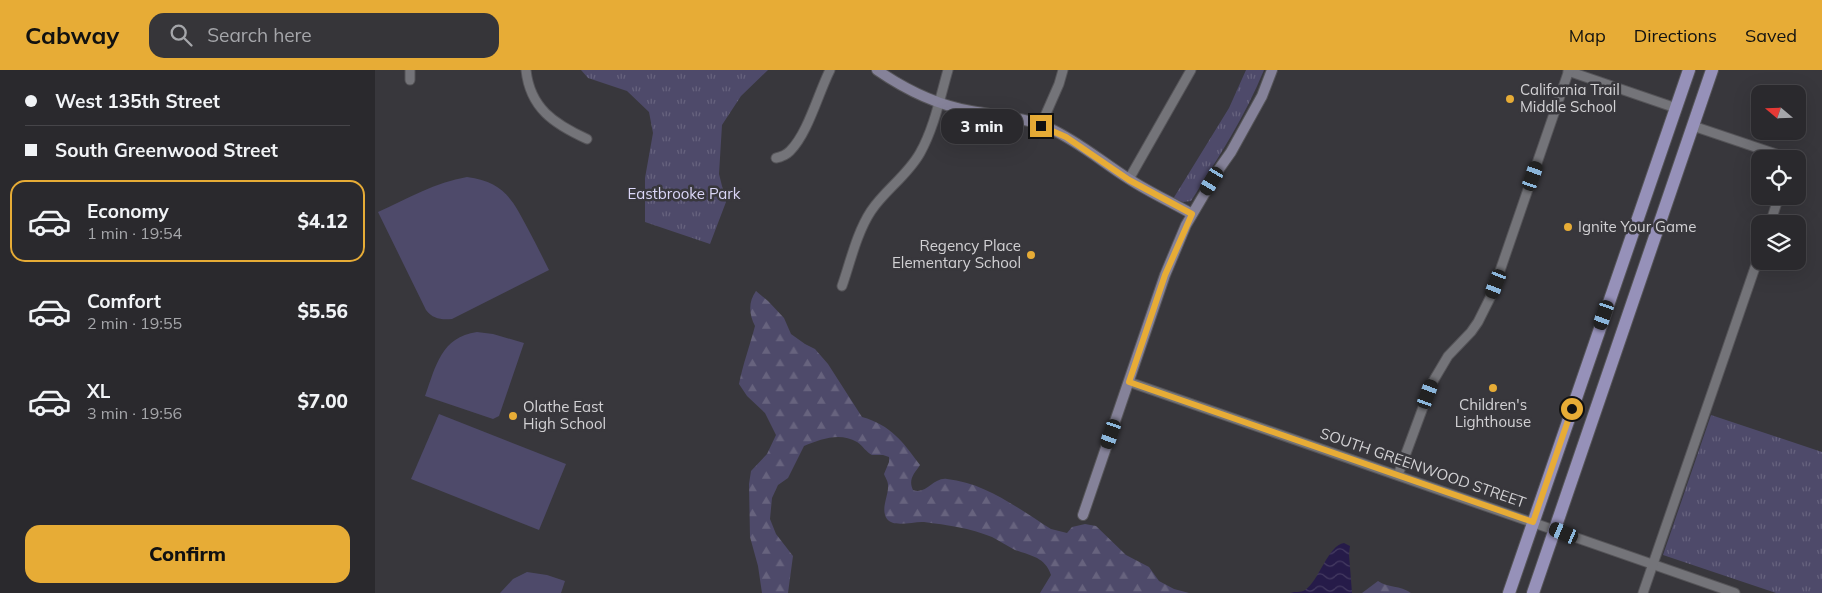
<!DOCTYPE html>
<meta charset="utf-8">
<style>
:root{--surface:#2a292d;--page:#363539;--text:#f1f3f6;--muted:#a5a6aa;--line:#464549;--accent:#e7ac36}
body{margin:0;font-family:Mulish,sans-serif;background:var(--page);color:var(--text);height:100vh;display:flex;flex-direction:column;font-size:19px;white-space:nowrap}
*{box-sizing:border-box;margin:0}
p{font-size:16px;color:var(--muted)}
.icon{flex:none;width:28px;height:28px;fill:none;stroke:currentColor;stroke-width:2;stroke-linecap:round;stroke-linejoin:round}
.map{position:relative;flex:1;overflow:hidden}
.panel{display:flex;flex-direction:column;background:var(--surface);width:375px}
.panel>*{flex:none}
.top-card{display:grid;align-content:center;height:110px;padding:0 25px;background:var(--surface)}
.needle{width:32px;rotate:289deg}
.tools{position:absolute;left:1376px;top:15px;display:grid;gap:10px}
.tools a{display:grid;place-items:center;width:55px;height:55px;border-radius:10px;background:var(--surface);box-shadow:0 5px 20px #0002,0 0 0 1px var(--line);font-size:25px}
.end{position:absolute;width:22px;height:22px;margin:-11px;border:6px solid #e7ac36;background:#111;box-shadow:0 0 0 2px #111}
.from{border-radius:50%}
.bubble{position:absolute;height:35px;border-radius:15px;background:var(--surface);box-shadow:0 5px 20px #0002,0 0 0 1px var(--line);font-size:16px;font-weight:800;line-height:35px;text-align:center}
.car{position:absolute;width:15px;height:30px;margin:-15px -8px;border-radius:6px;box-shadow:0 0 4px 1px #0007;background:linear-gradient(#222 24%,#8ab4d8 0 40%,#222 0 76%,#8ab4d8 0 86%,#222 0)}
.top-card b{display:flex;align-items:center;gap:18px;height:48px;font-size:19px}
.top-card b+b{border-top:1px solid var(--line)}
.top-card i{width:12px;height:12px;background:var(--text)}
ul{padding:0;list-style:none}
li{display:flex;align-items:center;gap:15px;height:82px;margin:0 10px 8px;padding:0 15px;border:2px solid transparent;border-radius:15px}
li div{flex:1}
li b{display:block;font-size:19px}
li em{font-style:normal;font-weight:800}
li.selected{border-color:var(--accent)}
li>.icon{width:45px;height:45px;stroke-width:1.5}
.cta{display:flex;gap:10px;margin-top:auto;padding:10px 25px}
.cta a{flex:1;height:58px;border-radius:15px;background:var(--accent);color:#111;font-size:20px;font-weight:800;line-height:58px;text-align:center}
header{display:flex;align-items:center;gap:30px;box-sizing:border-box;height:70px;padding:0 25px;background:var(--accent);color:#111}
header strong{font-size:24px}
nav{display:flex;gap:28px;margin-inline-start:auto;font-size:18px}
.search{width:350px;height:45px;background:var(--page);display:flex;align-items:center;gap:12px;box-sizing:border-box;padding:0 18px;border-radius:15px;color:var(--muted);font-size:19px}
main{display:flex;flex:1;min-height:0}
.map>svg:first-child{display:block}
.grass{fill:url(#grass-tufts)}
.forest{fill:url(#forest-firs)}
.pitch{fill:#4e4a6a}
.water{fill:url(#water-waves)}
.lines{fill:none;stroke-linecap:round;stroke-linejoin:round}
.street-casing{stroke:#555458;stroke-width:11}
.secondary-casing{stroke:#555458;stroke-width:12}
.primary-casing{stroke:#555458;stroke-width:14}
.street{stroke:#747479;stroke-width:9}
.secondary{stroke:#858299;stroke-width:10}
.primary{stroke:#9691b9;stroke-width:12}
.route{stroke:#e7ac36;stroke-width:6}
.poi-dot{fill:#e7ac36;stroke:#38373c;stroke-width:2}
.labels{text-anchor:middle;stroke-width:5;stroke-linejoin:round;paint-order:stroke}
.poi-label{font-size:15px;fill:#d2d1d4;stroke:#38373c;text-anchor:start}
.park-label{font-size:15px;fill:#dbd7f8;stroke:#38373c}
.street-label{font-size:15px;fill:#d2d1d4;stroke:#38373c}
</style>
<header>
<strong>Cabway</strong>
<div class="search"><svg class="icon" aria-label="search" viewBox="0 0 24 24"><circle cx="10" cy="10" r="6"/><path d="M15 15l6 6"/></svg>Search here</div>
<nav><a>Map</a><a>Directions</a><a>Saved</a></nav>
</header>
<main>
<section class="panel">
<div class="top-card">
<b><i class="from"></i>West 135th Street</b>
<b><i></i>South Greenwood Street</b>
</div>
<ul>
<li class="selected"><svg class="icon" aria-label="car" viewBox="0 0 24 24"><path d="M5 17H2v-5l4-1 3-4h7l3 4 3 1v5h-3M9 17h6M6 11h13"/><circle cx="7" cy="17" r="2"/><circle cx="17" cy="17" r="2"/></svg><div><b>Economy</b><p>1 min · 19:54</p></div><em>$4.12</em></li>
<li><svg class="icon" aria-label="car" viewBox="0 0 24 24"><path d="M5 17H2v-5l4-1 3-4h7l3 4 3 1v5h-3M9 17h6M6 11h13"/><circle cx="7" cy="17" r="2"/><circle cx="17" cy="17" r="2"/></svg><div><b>Comfort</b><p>2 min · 19:55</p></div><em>$5.56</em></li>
<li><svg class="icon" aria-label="car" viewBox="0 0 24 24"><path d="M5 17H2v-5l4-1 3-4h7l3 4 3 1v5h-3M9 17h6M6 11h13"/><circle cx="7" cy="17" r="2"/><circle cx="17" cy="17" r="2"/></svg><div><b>XL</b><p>3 min · 19:56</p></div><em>$7.00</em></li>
</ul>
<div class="cta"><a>Confirm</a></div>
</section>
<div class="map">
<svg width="1447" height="523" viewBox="0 0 1447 523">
<defs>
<pattern id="grass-tufts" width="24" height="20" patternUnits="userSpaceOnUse" patternTransform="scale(1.25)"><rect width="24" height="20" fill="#4e4a6a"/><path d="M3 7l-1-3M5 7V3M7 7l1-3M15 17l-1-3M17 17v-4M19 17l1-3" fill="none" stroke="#67637e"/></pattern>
<pattern id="forest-firs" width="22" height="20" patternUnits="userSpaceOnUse" patternTransform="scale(1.25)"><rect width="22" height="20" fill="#4e4a6a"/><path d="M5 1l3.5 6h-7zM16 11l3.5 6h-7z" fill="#67637e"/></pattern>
<pattern id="water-waves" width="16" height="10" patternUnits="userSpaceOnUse" patternTransform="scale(1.25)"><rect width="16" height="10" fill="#261b49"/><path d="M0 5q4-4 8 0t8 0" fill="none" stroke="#453b62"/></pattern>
</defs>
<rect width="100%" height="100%" fill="#38373c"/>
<g class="grass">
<polygon points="206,0 393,0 366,26 347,55 344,104 351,132 335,174 270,152 270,108 278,63 274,42 252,21 213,8"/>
<path d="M871,0H889C870,47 843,88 816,131L808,132L798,129L854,38Z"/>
<polygon points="1336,345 1447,382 1447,523 1401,523 1288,485"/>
</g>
<g class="forest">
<path d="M381,221L393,231L409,248L416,264L430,274L440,279L453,294L487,347C516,355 528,372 545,395C539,404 533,409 538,420C552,425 558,407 572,409C611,413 644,439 676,459L692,463L697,457L710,454L721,456L751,485L774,497L784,511L799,519L814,523H665L676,505C670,487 656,486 640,480C632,476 625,471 617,467C595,458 572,455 549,452C539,451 519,458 512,449C505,439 514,425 513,415C513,411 510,407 509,404L514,392V387L508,385H497C491,382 488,376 482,372C465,362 446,369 429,376L413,408L403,415L397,428L395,449L401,464L418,486L413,523H387L383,496L375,467L374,414L376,401L392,384L401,365L390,343L372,326L364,314C368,294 375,275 380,256C374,244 373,232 381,221Z"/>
<path d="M1003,511C1013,518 1025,515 1036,523H987Z"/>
</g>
<g class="pitch">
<path d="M92,107C128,112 137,128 153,159C160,172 167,186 174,200L77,249C66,250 58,249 51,240L3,142C32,129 61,112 92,107Z"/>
<path d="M102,262L118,264L149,273L124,346L118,349L50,326C61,296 66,267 102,262Z"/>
<polygon points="64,344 191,394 164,460 36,409"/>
<polygon points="152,502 172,505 190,511 186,523 125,523 138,509"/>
</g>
<path class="water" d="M969,473L975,476L974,484L977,523H915C921,521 925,523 930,520C944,511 953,475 969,473Z"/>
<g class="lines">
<g class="street-casing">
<g id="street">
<polyline points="35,0 35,10"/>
<path d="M151,0C155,38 179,54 212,69"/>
<polyline points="1193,1 1301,38"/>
<polyline points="666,55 684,14 688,0"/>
<polyline points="1318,56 1404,85 1407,89"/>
<path d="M401,88C406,87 411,85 415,81C433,63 443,24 455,0"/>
<polyline points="754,109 816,0"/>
<polyline points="1395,154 1404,126"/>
<path d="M467,216C475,193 482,162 496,141C510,120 532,106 545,83C559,58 565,28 573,0"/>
<polyline points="754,312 1360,523"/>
<polyline points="1023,405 1057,313 1073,286 1096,262 1103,252 1117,224 1194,0"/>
<polyline points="1268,523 1385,183"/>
</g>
</g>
<g class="secondary-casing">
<g id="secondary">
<path d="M502,0C531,20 561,35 596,41C622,46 649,47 674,58C703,71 727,92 754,109C774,122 796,132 817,144"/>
<polyline points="708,445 790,205 811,155 844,99 856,82 887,26 897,0"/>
</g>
</g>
<g class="primary-casing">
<g id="primary">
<polyline points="1134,523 1314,0"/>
<polyline points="1158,523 1337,0"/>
</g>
</g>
<use href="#street" class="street"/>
<use href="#secondary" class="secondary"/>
<use href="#primary" class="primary"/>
</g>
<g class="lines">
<polyline class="route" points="666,56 691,67 754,110 817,144 790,205 754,312 1158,452 1197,339"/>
</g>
<g class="poi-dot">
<circle cx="1135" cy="29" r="5"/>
<circle cx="1193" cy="157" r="5"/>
<circle cx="656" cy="185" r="5"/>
<circle cx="1118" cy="318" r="5"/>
<circle cx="138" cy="346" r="5"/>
</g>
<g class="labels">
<g class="poi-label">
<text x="1145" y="25">California Trail<tspan x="1145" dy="17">Middle School</tspan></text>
<text x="1203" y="162">Ignite Your Game</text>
<text x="646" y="181" text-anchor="end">Regency Place<tspan x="646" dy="17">Elementary School</tspan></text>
<text x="1118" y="340" text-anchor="middle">Children's<tspan x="1118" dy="17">Lighthouse</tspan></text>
<text x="148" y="342">Olathe East<tspan x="148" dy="17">High School</tspan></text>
</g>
<g class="park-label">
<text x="309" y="129">Eastbrooke Park</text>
</g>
<g class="street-label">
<text transform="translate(1048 398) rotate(19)" y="5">SOUTH GREENWOOD STREET</text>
</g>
</g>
</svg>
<div class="tools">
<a><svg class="needle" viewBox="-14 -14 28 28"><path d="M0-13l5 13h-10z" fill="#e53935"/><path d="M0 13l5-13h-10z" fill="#a5a6aa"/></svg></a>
<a><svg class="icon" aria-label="locate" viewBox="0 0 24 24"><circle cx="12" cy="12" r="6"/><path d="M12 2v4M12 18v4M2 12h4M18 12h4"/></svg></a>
<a><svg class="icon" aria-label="layers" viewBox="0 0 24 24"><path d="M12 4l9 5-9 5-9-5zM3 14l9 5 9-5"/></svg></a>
</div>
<i class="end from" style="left:1197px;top:339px"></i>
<i class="end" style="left:666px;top:56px"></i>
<div class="bubble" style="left:566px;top:39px;width:82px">3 min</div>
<i class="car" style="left:1158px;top:106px;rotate:19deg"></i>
<i class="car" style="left:837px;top:111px;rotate:211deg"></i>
<i class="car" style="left:1121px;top:214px;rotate:201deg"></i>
<i class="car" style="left:1229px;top:245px;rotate:199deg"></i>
<i class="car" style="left:1053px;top:324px;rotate:20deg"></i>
<i class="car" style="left:736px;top:364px;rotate:199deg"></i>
<i class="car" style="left:1189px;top:463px;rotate:293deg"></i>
</div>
</main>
